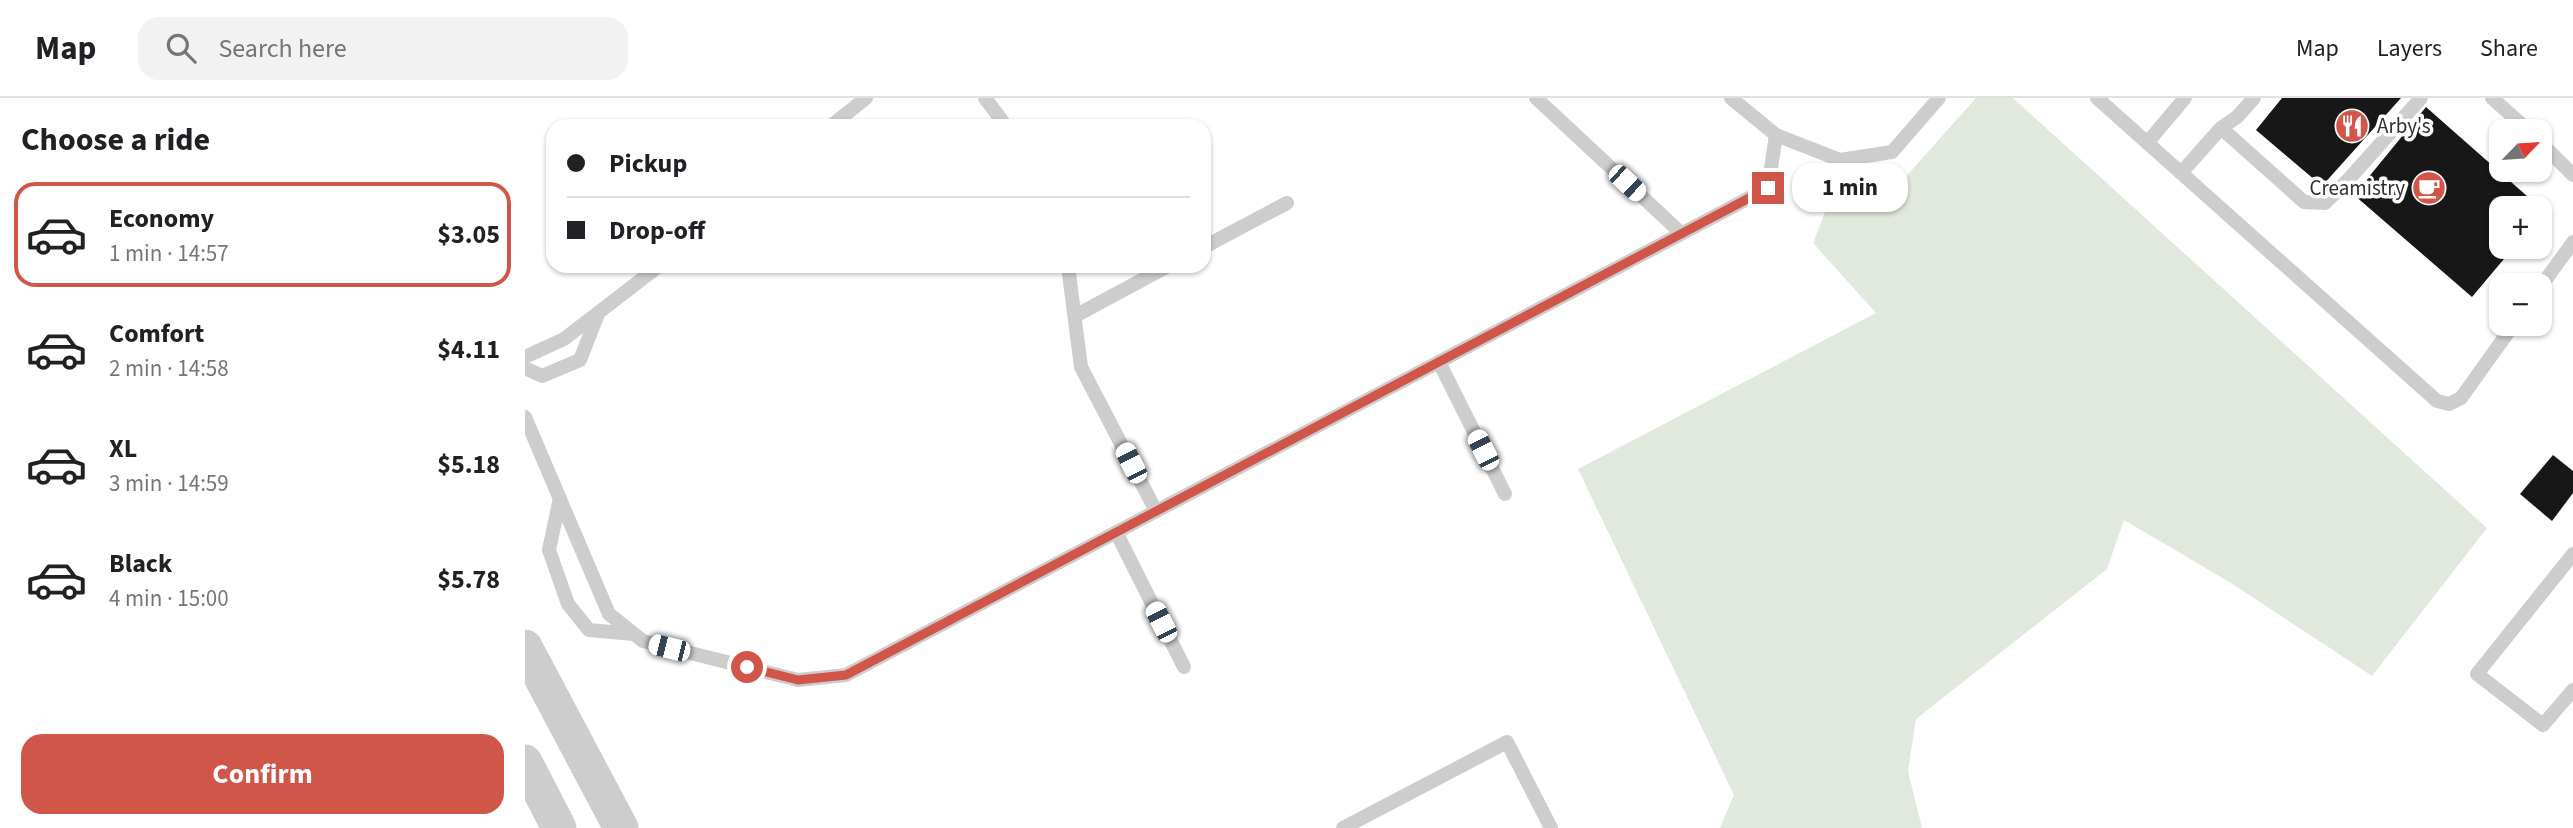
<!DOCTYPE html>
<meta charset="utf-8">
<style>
:root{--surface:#fff;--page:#f2f2f2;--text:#202124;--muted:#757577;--line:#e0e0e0;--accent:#d05649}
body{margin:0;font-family:"Source Sans 3",sans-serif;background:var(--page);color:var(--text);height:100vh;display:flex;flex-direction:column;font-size:26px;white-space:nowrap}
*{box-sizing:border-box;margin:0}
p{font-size:23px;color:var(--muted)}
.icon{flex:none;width:38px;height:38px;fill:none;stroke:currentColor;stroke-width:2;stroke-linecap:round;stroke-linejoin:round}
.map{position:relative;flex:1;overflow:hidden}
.sheet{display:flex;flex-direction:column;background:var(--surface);width:525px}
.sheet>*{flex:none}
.top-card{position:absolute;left:21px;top:21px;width:665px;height:154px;border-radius:21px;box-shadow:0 2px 5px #0004;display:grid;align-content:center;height:154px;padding:0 21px;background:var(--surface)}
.needle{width:46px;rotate:65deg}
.fabs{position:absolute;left:1964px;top:21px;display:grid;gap:14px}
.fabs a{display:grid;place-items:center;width:63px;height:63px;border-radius:14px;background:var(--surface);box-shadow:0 2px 5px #0004;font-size:35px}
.end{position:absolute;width:32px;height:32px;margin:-16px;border:9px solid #d05649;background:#fff;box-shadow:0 0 0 4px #fff}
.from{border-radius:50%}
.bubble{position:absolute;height:49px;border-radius:21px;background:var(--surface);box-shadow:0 2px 5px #0004;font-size:23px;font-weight:700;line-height:49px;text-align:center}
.car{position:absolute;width:21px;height:42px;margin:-21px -10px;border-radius:9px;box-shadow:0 0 5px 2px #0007;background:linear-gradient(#fff 24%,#345 0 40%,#fff 0 76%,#345 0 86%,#fff 0)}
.top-card b{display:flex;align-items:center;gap:24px;height:66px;font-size:26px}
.top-card b+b{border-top:2px solid var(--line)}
.top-card i{width:18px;height:18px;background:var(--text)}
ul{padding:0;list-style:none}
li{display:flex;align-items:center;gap:21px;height:105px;margin:0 14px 10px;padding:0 7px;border:4px solid transparent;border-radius:21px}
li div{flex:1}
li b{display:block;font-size:26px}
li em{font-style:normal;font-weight:700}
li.active{border-color:var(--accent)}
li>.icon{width:63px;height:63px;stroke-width:1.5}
h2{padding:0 21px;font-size:32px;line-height:84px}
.button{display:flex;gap:14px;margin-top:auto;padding:14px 21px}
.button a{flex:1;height:80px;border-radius:21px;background:var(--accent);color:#fff;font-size:28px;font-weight:700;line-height:80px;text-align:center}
header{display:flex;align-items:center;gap:42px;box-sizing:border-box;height:98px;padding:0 35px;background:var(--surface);border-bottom:2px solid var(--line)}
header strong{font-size:33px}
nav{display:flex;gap:38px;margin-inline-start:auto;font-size:24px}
.search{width:490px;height:63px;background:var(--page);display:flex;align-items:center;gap:18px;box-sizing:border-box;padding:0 24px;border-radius:21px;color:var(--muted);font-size:26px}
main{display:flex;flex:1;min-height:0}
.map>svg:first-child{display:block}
.green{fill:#e1e8dd}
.building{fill:#171717}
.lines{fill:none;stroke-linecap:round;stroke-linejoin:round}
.service{stroke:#cdcdcd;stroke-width:14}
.tertiary{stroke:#cdcdcd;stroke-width:35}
.route{stroke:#d05649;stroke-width:9}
.labels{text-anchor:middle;stroke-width:7;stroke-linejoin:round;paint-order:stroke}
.poi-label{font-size:21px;fill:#303030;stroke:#fff;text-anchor:start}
</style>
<header>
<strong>Map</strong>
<div class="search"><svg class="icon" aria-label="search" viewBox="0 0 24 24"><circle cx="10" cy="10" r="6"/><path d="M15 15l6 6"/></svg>Search here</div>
<nav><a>Map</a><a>Layers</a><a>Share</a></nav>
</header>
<main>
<section class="sheet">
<h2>Choose a ride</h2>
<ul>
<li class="active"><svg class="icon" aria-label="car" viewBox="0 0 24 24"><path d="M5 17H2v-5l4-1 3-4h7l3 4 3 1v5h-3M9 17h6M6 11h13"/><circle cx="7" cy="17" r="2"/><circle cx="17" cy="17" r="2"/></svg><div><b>Economy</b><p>1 min · 14:57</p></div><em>$3.05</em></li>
<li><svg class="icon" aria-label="car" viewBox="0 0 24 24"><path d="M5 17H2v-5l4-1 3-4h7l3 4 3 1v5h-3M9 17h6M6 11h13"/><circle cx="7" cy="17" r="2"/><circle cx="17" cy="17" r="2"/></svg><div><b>Comfort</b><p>2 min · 14:58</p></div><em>$4.11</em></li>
<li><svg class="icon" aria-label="car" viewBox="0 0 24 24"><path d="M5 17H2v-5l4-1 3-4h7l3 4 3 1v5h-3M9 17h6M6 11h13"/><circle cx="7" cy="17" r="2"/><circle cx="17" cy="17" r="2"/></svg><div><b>XL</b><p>3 min · 14:59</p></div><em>$5.18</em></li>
<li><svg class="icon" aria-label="car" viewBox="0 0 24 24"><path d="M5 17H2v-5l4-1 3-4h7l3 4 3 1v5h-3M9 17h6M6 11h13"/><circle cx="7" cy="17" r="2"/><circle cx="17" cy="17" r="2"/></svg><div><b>Black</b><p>4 min · 15:00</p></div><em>$5.78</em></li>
</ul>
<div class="button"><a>Confirm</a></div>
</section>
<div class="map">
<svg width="2048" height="730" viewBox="0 0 2048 730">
<rect width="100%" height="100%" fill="#fff"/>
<polygon class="green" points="1451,0 1488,0 1962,430 1847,578 1706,485 1599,422 1582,471 1391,621 1383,673 1397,730 1195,730 1209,697 1053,371 1351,215 1288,145 1311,86 1377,83"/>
<g class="building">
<polygon points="1757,0 1876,0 1797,88 1731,32"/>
<polygon points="1901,9 2019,113 2014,119 2014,110 1976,110 1976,149 1989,149 1947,199 1829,97"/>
<polygon points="2028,357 2048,373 2048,395 2027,423 1995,396"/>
</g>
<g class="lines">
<g class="service">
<polyline points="460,0 481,28"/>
<polyline points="1011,0 1156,135"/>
<polyline points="1572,0 1912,303 1924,306 1936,300 1989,226"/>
<polyline points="1967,0 2004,33"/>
<polyline points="306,28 341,0"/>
<polyline points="1696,30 1712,19 1729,0"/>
<polyline points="1251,37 1315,62 1367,54 1414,0"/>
<polyline points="2014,43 2048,77"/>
<polyline points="1622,45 1660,0"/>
<polyline points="1656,75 1696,30 1779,104 1800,105 1824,81 1896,0"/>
<polyline points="679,149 762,105"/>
<polyline points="543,168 556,269 631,413"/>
<polyline points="2014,191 2048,144"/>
<polyline points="550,218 643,168"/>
<polyline points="0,259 39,241 134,168"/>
<polyline points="914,264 980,396"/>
<polyline points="0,270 17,278 55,262 73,216"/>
<polyline points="0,319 84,516 118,543 273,582 321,577 1243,90 1251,37 1206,0"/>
<polyline points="35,400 24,452 43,506 64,532 108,536"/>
<polyline points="591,434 659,569"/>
<polyline points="2048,456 1952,576 2018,627 2048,592"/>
<polyline points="818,730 982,644 1026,730"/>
</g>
<g class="tertiary">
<polyline points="0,549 96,730"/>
<polyline points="0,664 34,730"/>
</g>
</g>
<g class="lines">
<polyline class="route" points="222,569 273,582 321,577 1243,90"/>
</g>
<defs>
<g id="restaurant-disc" transform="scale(1.75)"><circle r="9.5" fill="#d05649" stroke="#fff"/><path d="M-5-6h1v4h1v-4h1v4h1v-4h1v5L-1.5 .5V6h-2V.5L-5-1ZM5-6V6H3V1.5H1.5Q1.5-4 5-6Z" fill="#fff"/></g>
<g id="cafe-disc" transform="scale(1.75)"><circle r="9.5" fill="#d05649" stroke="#fff"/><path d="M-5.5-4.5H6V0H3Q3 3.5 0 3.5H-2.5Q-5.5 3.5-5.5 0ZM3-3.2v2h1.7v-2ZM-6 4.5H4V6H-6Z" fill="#fff"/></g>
</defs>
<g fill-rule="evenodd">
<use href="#restaurant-disc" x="1827" y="28"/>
<use href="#cafe-disc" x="1904" y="90"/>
</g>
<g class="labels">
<g class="poi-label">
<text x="1852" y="35">Arby's</text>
<text x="1880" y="97" text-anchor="end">Creamistry</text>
</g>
</g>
</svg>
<div class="fabs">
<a><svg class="needle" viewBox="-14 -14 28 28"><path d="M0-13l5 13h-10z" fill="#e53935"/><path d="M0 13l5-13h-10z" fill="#757577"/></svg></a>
<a>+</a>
<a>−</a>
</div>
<i class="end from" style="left:222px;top:569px"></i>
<i class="end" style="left:1243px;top:90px"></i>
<div class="bubble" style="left:1267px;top:65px;width:116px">1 min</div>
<i class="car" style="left:1102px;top:85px;rotate:133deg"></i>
<i class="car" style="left:958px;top:352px;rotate:333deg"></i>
<i class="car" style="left:606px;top:365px;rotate:333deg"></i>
<i class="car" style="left:636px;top:524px;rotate:333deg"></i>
<i class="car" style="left:144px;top:550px;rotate:284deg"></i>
<div class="top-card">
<b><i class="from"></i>Pickup</b>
<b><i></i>Drop-off</b>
</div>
</div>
</main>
